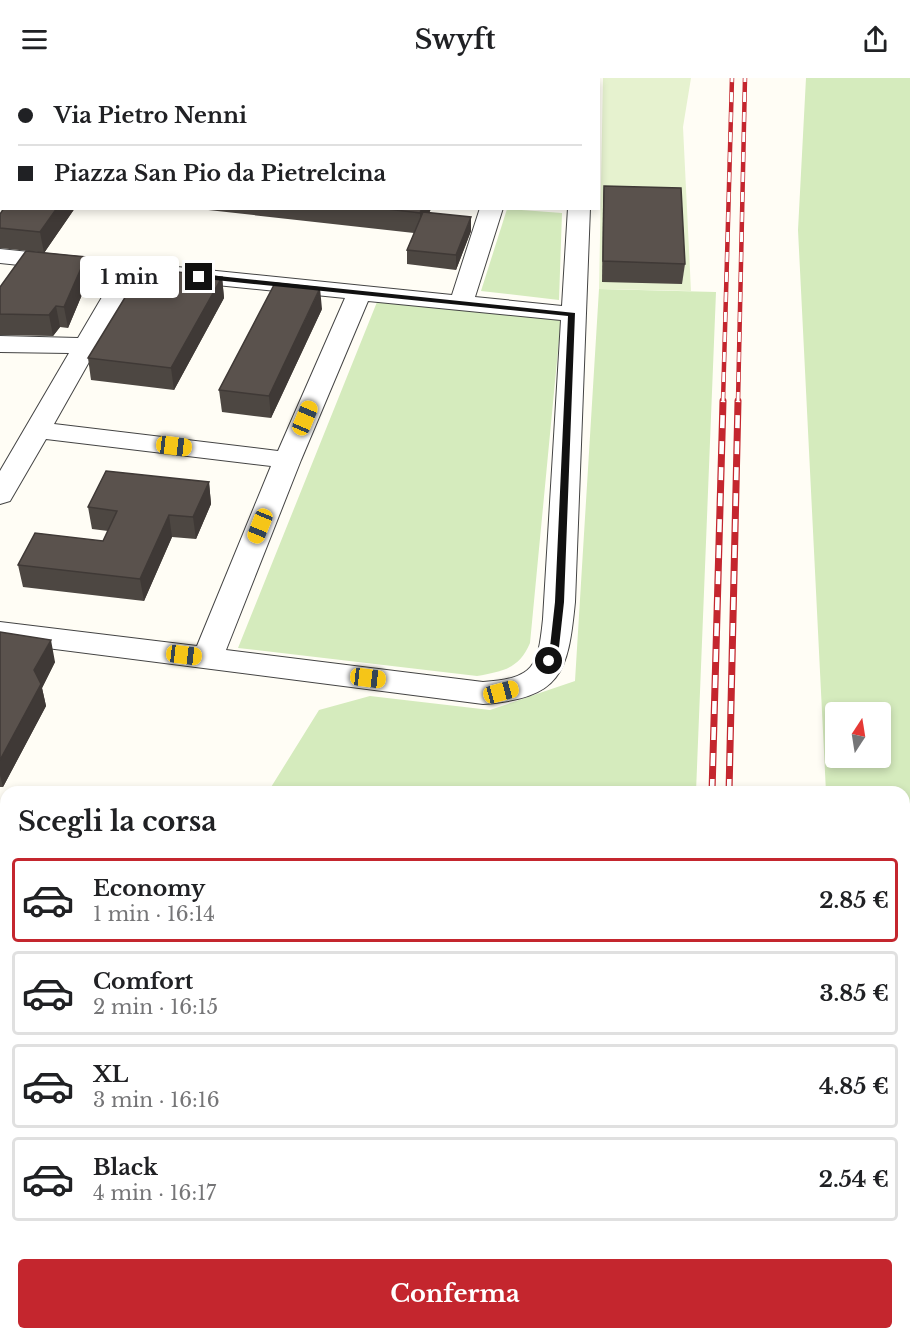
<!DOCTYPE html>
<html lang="it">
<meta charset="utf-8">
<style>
:root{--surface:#fff;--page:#f2f2f2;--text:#202124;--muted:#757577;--line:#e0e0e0;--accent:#c4262e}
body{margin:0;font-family:"Libre Baskerville",serif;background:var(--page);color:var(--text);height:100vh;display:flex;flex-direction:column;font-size:22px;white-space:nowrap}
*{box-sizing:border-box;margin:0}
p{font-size:20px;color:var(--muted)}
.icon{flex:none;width:33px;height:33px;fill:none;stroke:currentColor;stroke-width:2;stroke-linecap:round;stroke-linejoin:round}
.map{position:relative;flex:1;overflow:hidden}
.drawer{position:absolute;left:0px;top:708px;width:910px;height:554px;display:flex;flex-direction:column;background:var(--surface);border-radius:18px 18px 0 0;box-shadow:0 3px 9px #0003}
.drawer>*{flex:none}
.banner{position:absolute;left:0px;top:0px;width:600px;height:132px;box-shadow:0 3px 9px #0003;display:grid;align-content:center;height:132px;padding:0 18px;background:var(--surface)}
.needle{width:39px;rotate:12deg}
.buttons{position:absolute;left:825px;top:624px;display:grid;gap:12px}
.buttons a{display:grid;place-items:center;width:66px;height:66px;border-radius:6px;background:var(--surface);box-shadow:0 3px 9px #0003;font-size:30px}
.end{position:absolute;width:27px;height:27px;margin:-14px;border:8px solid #111;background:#fff;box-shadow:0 0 0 3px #fff}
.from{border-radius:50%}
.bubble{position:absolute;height:42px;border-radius:6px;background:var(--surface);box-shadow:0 3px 9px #0003;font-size:20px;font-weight:700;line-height:42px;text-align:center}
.car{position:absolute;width:18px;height:36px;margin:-18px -9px;border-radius:8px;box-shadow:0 0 4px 2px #0007;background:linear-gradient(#f5c518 24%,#345 0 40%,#f5c518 0 76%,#345 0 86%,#f5c518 0)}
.banner b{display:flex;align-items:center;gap:21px;height:57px;font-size:22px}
.banner b+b{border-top:2px solid var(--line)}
.banner i{width:15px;height:15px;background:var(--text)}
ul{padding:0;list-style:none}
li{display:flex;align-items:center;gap:18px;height:84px;margin:0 12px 9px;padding:0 6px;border:3px solid var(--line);border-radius:6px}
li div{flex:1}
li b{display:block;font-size:22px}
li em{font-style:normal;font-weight:700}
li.selected{border-color:var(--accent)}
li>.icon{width:54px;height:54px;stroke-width:1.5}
h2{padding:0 18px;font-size:27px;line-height:72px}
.cta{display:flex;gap:12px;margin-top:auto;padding:12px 18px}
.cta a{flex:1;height:69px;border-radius:6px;background:var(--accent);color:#fff;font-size:24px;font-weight:700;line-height:69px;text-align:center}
header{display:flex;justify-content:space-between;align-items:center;height:78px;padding:0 18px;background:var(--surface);font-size:27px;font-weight:700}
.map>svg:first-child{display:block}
.green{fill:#d5ebbd;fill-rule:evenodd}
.pitch{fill:#e6f2cf}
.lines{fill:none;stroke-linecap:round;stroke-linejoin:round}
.minor-casing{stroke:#444;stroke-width:2}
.path{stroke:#333;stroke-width:4.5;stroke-dasharray:8 4;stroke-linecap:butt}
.minor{fill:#fff;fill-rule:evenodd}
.rail-far2-casing{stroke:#c4262e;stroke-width:4.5}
.rail-far1-casing{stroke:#c4262e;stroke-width:7}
.rail-casing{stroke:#c4262e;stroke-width:8}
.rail-far2{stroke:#fff;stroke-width:3;stroke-dasharray:10;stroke-linecap:butt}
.rail-far1{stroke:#fff;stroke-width:4.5;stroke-dasharray:13;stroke-linecap:butt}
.rail{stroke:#fff;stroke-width:5;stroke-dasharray:16;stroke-linecap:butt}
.wall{fill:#4d4742}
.shaded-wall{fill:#3f3936}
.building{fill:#5a524d;stroke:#3f3936;stroke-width:1.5}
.route{fill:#111}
</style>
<header><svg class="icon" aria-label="menu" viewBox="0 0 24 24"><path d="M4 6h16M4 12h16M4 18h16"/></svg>Swyft<svg class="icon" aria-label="share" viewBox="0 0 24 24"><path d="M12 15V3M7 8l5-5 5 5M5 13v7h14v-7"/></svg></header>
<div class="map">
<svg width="910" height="1261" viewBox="0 0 910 1261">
<rect width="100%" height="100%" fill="#fffdf5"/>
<g class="green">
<path d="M806,0H910V1261H837V1256H904V714H826L798,152ZM836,634H880V680H836Z"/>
<polygon points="507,131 562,135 559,222 481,213"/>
<polygon points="599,211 716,214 696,714 268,714 319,632 370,618 490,632 575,603"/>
<path d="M377,224L561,241L530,565C519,591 503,593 477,598L238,570Z"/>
<polygon points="6,818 6,1256 661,1256 661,1261 0,1261 0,819"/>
</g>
<polygon class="pitch" points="603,0 691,0 683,49 691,213 599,211"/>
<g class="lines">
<g class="minor-casing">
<g id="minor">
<polygon points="42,0 62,0 41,2"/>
<polygon points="91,0 126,0 127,2 92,2"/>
<polygon points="349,0 369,0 348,2"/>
<rect x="575" y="0" width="20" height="2"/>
<polygon points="0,67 2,67 0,83"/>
<path d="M480,130H503L475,219L562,228L568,130H590L575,524C568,596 561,620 483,626L0,564V544L197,568L271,388L46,361L10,423L0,426V393L69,275L0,274V258L78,260L115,197L0,185V171L452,217ZM137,199L345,220L278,373L54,346ZM368,223L561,242L543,541C538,590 534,600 483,604L226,572L301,382Z"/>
</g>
</g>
<polyline class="path" points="304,1256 304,1261"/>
<use href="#minor" class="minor"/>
<g class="rail-far2-casing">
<g id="rail-far2">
<polyline points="723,324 732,0"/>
<polyline points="738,324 745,0"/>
</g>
</g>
<g class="rail-far1-casing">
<g id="rail-far1">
<polyline points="712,714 723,323"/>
<polyline points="729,714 738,323"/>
</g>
</g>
<g class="rail-casing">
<g id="rail">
<polyline points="695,1256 695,1261"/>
<polyline points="717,1256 717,1261"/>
</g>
</g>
<use href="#rail-far2" class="rail-far2"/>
<use href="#rail-far1" class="rail-far1"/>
<use href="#rail" class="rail"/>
</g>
<g class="wall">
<polygon points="604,108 685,186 682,206 602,204 603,128"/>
<polygon points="4,130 75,130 44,175 86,179 89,200 68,250 60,249 53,258 0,257 0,209 38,174 0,170 0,136"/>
<polygon points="190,130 431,130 429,135 471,153 456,192 407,186 407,172 414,155"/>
<polygon points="222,199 224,220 174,312 91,302 88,280"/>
<polygon points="322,231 271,340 222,334 219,312"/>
<polygon points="209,404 211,426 196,461 172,459 144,523 23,509 18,487 103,463 108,453 92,451 88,429"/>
<polygon points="0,554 55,584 42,610 46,628 3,709 0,709"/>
</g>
<g class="shaded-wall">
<polygon points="462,0 471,0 470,2 462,2"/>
<polygon points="57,130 75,130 44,175 40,154"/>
<polygon points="422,130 431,131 420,155 420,135"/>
<polygon points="471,139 471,153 456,192 456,177"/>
<polygon points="86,179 89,200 68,250 64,229"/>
<polygon points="222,199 224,220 174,312 171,290"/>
<polygon points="320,210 322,231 271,340 269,318"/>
<polygon points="56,228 60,249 53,258 49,237"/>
<polygon points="209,404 211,426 196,461 193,439"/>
<polygon points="169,437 172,459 144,523 140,501"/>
<polygon points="51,562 55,584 42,610 46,628 3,709 0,697 0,682 34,592"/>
</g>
<g class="building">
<polygon points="418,0 462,0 462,2 417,2"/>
<polygon points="604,108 681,110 685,186 603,183"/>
<polygon points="4,130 57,130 40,154 0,150 0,136"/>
<polygon points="379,130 422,130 420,135"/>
<polygon points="423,134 471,139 456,177 407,172"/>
<polygon points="26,173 86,179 64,229 56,228 49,237 0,236 0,209"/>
<polygon points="143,190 222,199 171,290 88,280"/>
<polygon points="275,205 320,210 269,318 219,312"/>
<polygon points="106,393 209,404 193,439 169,437 140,501 18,487 35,455 103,463 117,433 88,429"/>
<polygon points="0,554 51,562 34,592 41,606 0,682"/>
</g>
<polygon class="route" points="199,196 575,235 564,524 559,569 552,585 549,586 544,583 550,569 555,524 568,238 196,200"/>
</svg>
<div class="buttons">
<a><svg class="needle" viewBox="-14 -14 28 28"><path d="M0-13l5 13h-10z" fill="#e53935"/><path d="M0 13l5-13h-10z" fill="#757577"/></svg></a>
</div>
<i class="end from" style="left:549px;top:583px"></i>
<i class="end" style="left:199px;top:199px"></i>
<div class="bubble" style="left:80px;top:178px;width:99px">1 min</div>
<i class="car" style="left:305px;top:340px;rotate:23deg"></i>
<i class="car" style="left:174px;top:368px;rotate:97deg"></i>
<i class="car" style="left:260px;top:448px;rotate:202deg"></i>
<i class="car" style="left:184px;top:577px;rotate:97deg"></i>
<i class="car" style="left:368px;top:600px;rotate:97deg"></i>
<i class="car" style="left:501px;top:614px;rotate:75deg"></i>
<div class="banner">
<b><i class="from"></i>Via Pietro Nenni</b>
<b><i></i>Piazza San Pio da Pietrelcina</b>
</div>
<section class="drawer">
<h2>Scegli la corsa</h2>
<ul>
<li class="selected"><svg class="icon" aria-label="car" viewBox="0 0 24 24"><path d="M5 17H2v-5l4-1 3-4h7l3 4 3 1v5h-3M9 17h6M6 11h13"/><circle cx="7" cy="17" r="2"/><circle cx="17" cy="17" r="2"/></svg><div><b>Economy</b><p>1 min · 16:14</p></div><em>2.85 €</em></li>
<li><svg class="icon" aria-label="car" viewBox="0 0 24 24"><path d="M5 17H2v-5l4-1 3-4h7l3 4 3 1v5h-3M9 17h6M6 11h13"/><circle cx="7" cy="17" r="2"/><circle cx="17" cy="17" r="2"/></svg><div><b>Comfort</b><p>2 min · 16:15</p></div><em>3.85 €</em></li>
<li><svg class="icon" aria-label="car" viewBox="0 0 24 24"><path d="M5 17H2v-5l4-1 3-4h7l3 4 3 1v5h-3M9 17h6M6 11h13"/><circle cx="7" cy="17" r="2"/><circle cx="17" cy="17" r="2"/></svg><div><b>XL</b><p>3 min · 16:16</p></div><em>4.85 €</em></li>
<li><svg class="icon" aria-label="car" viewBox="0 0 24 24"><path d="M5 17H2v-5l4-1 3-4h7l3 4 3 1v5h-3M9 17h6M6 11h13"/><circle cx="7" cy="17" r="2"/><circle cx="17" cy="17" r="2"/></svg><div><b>Black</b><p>4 min · 16:17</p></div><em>2.54 €</em></li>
</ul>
<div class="cta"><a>Conferma</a></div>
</section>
</div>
